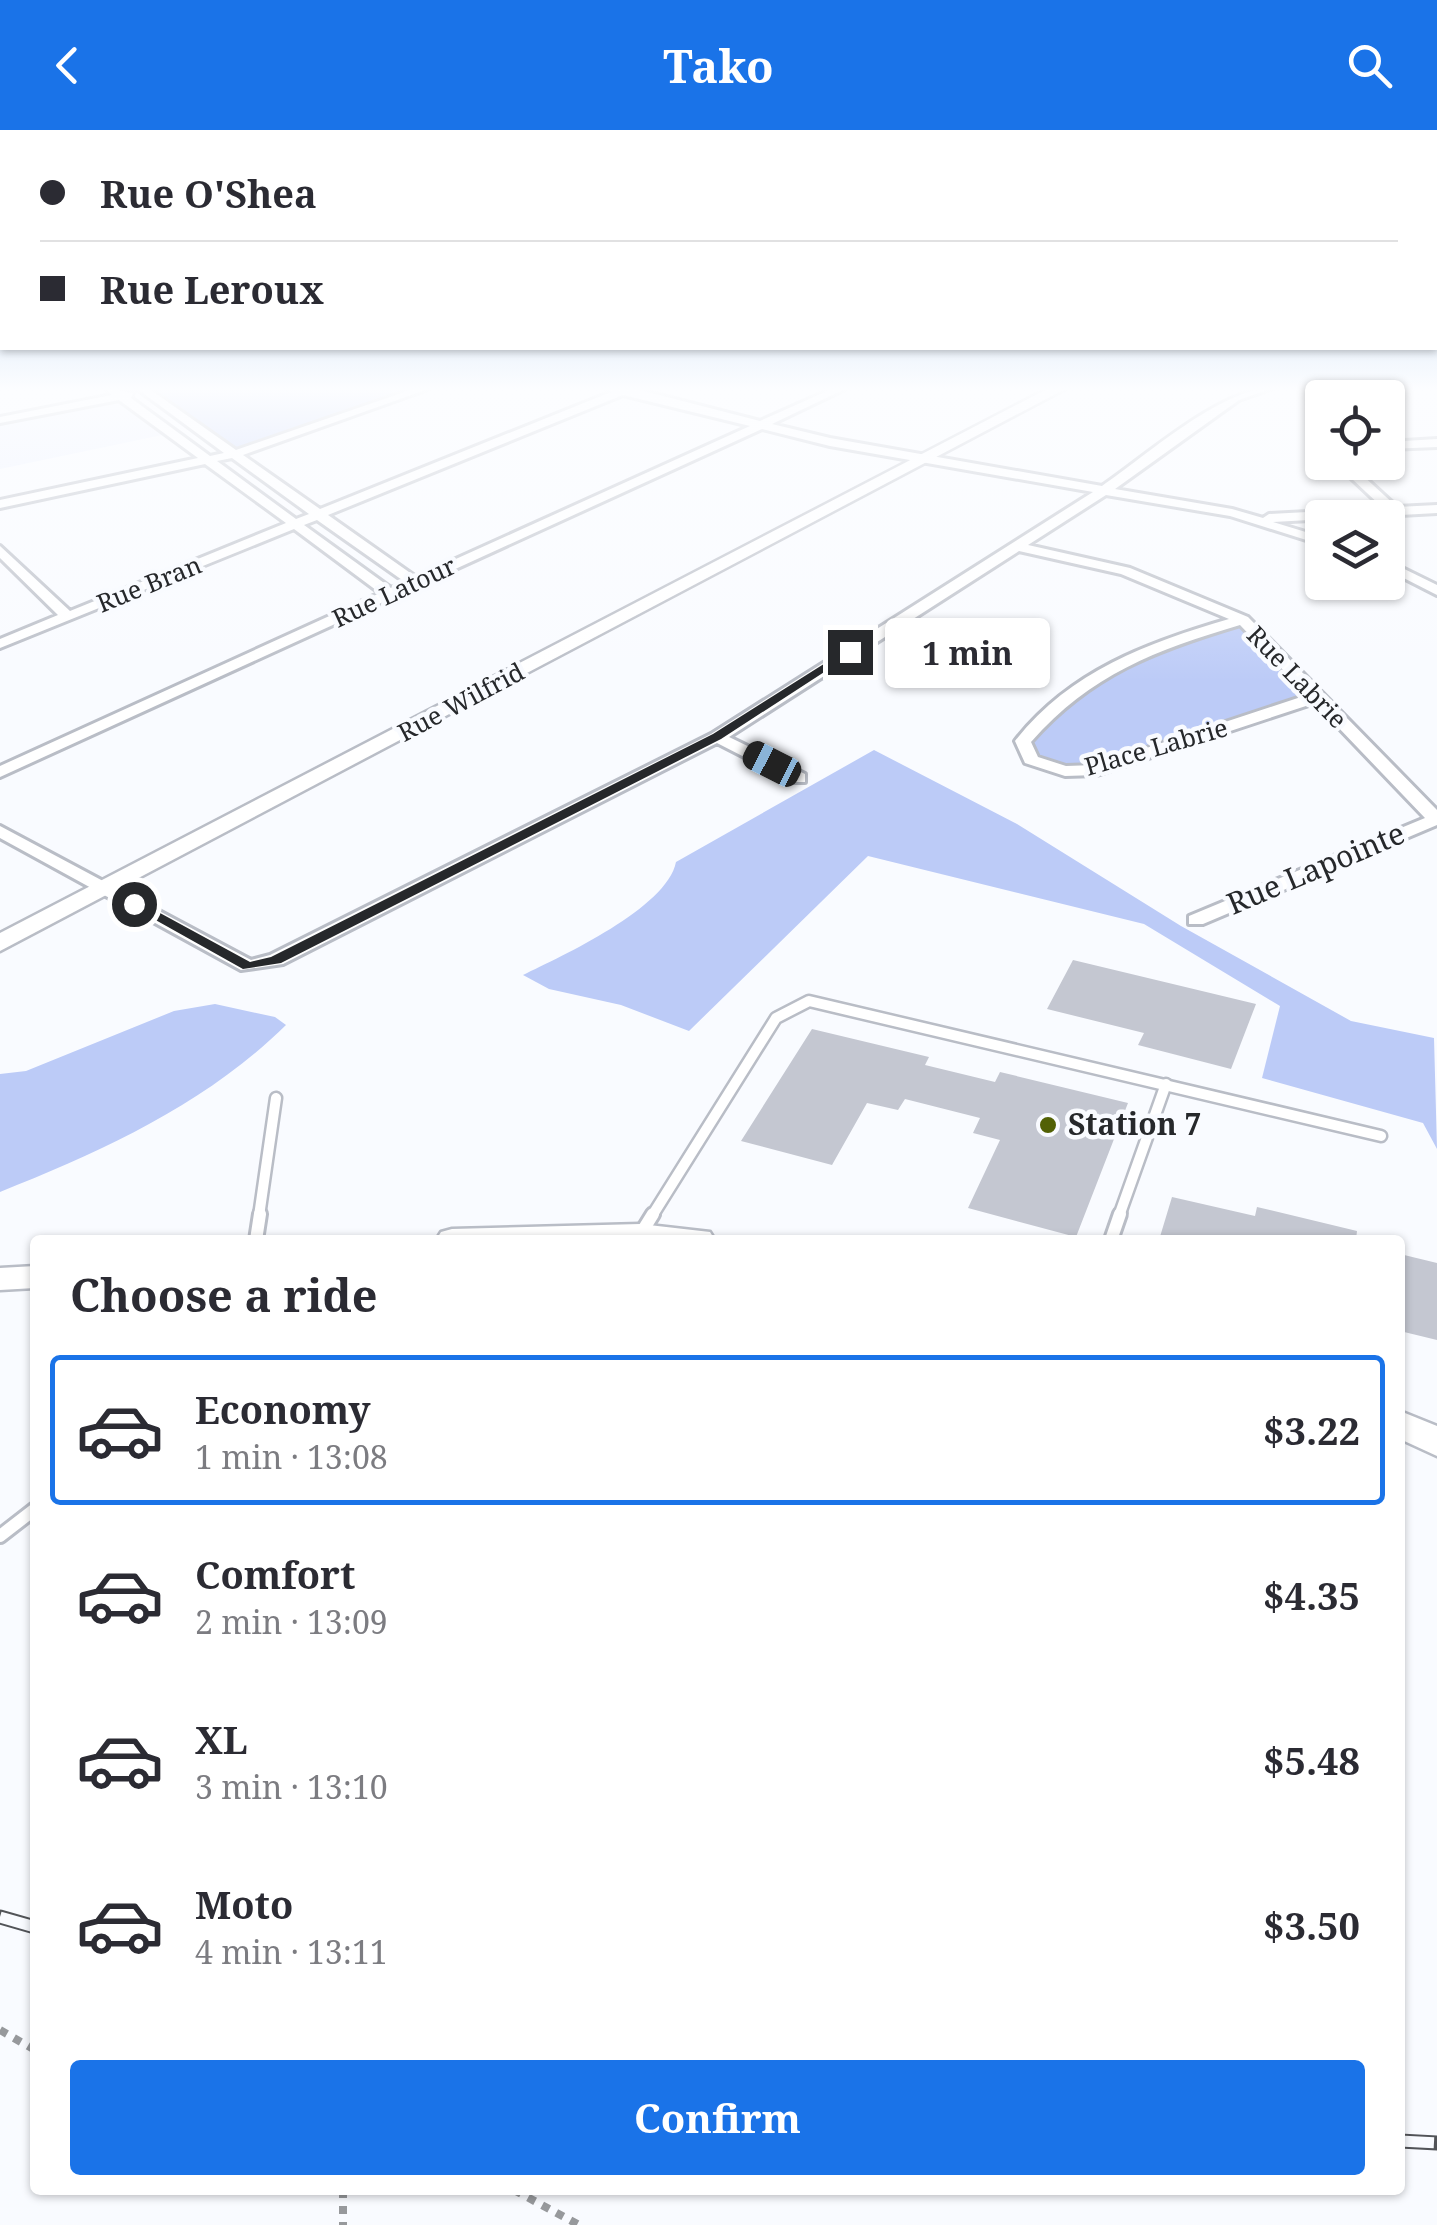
<!DOCTYPE html>
<meta charset="utf-8">
<style>
:root{--surface:#fff;--page:#f7f7f7;--text:#2b2b33;--muted:#7c7c81;--line:#e1e1e2;--accent:#1a73e8}
body{margin:0;font-family:"Noto Serif",serif;background:var(--page);color:var(--text);height:100vh;display:flex;flex-direction:column;font-size:38px;white-space:nowrap}
*{box-sizing:border-box;margin:0}
p{font-size:32px;color:var(--muted)}
.icon{flex:none;width:55px;height:55px;fill:none;stroke:currentColor;stroke-width:2;stroke-linecap:round;stroke-linejoin:round}
.map{position:relative;flex:1;overflow:hidden}
.details{position:absolute;left:30px;top:1105px;width:1375px;height:960px;display:flex;flex-direction:column;background:var(--surface);border-radius:10px;box-shadow:0 2px 8px #0004}
.details>*{flex:none}
.guide{position:absolute;left:0px;top:0px;width:1438px;height:220px;box-shadow:0 2px 8px #0004;display:grid;align-content:center;height:220px;padding:0 40px;background:var(--surface)}
.buttons{position:absolute;left:1305px;top:250px;display:grid;gap:20px}
.buttons a{display:grid;place-items:center;width:100px;height:100px;border-radius:10px;background:var(--surface);box-shadow:0 2px 8px #0004;font-size:50px}
.end{position:absolute;width:45px;height:45px;margin:-22px;border:12px solid #26282b;background:#fff;box-shadow:0 0 0 5px #fff}
.from{border-radius:50%}
.bubble{position:absolute;height:70px;border-radius:10px;background:var(--surface);box-shadow:0 2px 8px #0004;font-size:32px;font-weight:700;line-height:70px;text-align:center}
.car{position:absolute;width:30px;height:60px;margin:-30px -15px;border-radius:12px;box-shadow:0 0 8px 2px #0007;background:linear-gradient(#222 24%,#8ab4d8 0 40%,#222 0 76%,#8ab4d8 0 86%,#222 0)}
.guide b{display:flex;align-items:center;gap:35px;height:95px;font-size:38px}
.guide b+b{border-top:2px solid var(--line)}
.guide i{width:25px;height:25px;background:var(--text)}
ul{padding:0;list-style:none}
li{display:flex;align-items:center;gap:30px;height:150px;margin:0 20px 15px;padding:0 20px;border:5px solid transparent;border-radius:10px}
li div{flex:1}
li b{display:block;font-size:38px}
li em{font-style:normal;font-weight:700}
li.current{border-color:var(--accent)}
li>.icon{width:90px;height:90px;stroke-width:1.5}
h2{padding:0 40px;font-size:45px;line-height:120px}
.button{display:flex;gap:20px;margin-top:auto;padding:20px 40px}
.button a{flex:1;height:115px;border-radius:10px;background:var(--accent);color:#fff;font-size:40px;font-weight:700;line-height:115px;text-align:center}
header{display:flex;justify-content:space-between;align-items:center;height:130px;padding:0 40px;background:var(--accent);color:#fff;font-size:45px;font-weight:700}
.map>svg:first-child{display:block}
.built{fill:#ecf1fe}
.green{fill:#bccbf7}
.building{fill:#c4c7d1}
.lines{fill:none;stroke-linecap:round;stroke-linejoin:round}
.service-far1-casing{stroke:#b9bdc6;stroke-width:15}
.service-casing{stroke:#b9bdc6;stroke-width:18}
.minor-casing{stroke:#b9bdc6;stroke-width:6}
.tertiary-casing{stroke:#b9bdc6;stroke-width:5}
.path{stroke:#97999c;stroke-width:8;stroke-dasharray:8 8;stroke-linecap:butt}
.service-far1{stroke:#fff;stroke-width:10}
.service{stroke:#fff;stroke-width:12}
.minor{fill:#fff;fill-rule:evenodd}
.tertiary{fill:#fff;fill-rule:evenodd}
.rail-casing{stroke:#525458;stroke-width:15}
.rail{stroke:#f9fbff;stroke-width:11;stroke-dasharray:34;stroke-linecap:butt}
.route{fill:#26282b}
.poi-dot{fill:#526105;stroke:#f9fbff;stroke-width:4}
.labels{text-anchor:middle;stroke-width:9;stroke-linejoin:round;paint-order:stroke}
.far-street-label{font-size:25px;fill:#26282b;stroke:#f9fbff}
.street-label{font-size:30px;fill:#26282b;stroke:#f9fbff}
.poi-label{font-size:30px;font-weight:bold;fill:#26282b;stroke:#f9fbff;text-anchor:start}
</style>
<header><svg class="icon" aria-label="back" viewBox="0 0 24 24"><path d="M15 5l-7 7 7 7"/></svg>Tako<svg class="icon" aria-label="search" viewBox="0 0 24 24"><circle cx="10" cy="10" r="6"/><path d="M15 15l6 6"/></svg></header>
<div class="map">
<svg width="1437" height="2095" viewBox="0 0 1437 2095">
<rect width="100%" height="100%" fill="#f9fbff"/>
<polygon class="built" points="119,267 167,304 0,339 0,290"/>
<g class="green">
<polygon points="167,258 418,258 235,324 147,261"/>
<polygon points="1243,490 1317,567 1149,625 1065,641 1031,630 1023,611 1042,588 1143,519"/>
<path d="M874,620L1017,694L1181,796L1351,891L1434,908L1437,1019L1423,993L1262,948L1280,876L1144,794L868,726L689,901L621,875L549,859L523,845C562,826 667,778 676,732Z"/>
<path d="M215,874L275,887L286,895C206,974 103,1021 0,1062V944L26,941L174,881Z"/>
</g>
<g class="building">
<polygon points="1073,830 1256,874 1231,939 1138,915 1144,903 1047,879"/>
<polygon points="812,899 929,927 925,935 995,952 1000,942 1128,973 1076,1107 968,1078 1000,1010 973,1003 980,988 905,969 898,980 867,973 832,1035 741,1011"/>
<polygon points="1172,1067 1255,1086 1257,1077 1357,1101 1356,1110 1159,1110"/>
<polygon points="1400,1124 1437,1133 1437,1210 1400,1201"/>
</g>
<g class="lines">
<g class="service-far1-casing">
<g id="service-far1">
<polyline points="259,1086 276,968"/>
<polyline points="652,1086 776,888 809,871 1381,1006"/>
<polyline points="1119,1086 1166,954"/>
</g>
</g>
<g class="service-casing">
<g id="service">
<polyline points="640,1105 653,1084"/>
<polyline points="256,1110 260,1084"/>
<polyline points="1111,1110 1120,1084"/>
<polyline points="0,1406 35,1379"/>
</g>
</g>
<g class="minor-casing">
<g id="minor">
<path d="M105,258L133,263L131,268L210,326L224,323L136,258H148L236,320L416,258H431L243,325L320,379L611,262L604,258H632L760,291L834,258H847L772,294L830,308L1102,356C1146,326 1221,258 1273,258L1239,270L1115,359L1232,379L1263,388L1269,384L1383,378L1334,332H1348L1397,377L1437,375V383L1273,392L1322,407V415L1230,386L1106,365L1028,415L1130,438L1248,487L1437,680V695L1203,794H1189V786L1425,688L1315,573L1097,645L1065,646L1025,633L1015,611C1070,541 1147,513 1229,489L1121,444L1019,421L729,607L805,644V652H793L717,613L283,834L241,840L0,708V696L251,830L270,825L711,604L1093,362L830,316L762,299L0,647V636L380,463L294,399L0,518V509L58,485L0,428V416L70,481L286,393L205,334L0,378V370L198,328L119,270L0,293V287L112,265ZM623,265L750,296L416,447L328,385ZM232,328L309,384L296,389L217,331ZM317,390L405,452L391,458L304,395ZM1240,495L1307,565L1095,635L1066,636L1038,627L1031,612C1091,544 1156,520 1240,495Z"/>
<polygon points="1437,309 1437,317 1388,319 1388,312"/>
<polygon points="1388,431 1437,455 1437,465 1388,440"/>
</g>
</g>
<g class="tertiary-casing">
<g id="tertiary">
<polygon points="1049,258 1067,258 0,821 0,803"/>
<polygon points="640,1094 710,1102 715,1110 436,1110 441,1102 452,1099"/>
<polygon points="35,1136 35,1158 0,1160 0,1138"/>
<polygon points="1400,1281 1437,1296 1437,1326 1400,1309"/>
</g>
</g>
<g class="path">
<polyline points="0,1900 35,1920"/>
<polyline points="343,2060 343,2095"/>
<polyline points="514,2060 579,2095"/>
</g>
<use href="#service-far1" class="service-far1"/>
<use href="#service" class="service"/>
<use href="#minor" class="minor"/>
<use href="#tertiary" class="tertiary"/>
<g class="rail-casing">
<g id="rail">
<polyline points="0,1787 35,1797"/>
<polyline points="1400,2011 1437,2013"/>
</g>
</g>
<use href="#rail" class="rail"/>
</g>
<linearGradient id="sky" x2="0" y2="1"><stop stop-color="#a1c6ef"/><stop offset="0.47" stop-color="#fcfdff"/><stop offset="1" stop-color="#fcfdff" stop-opacity="0"/></linearGradient>
<rect width="1437" height="551" fill="url(#sky)"/>
<polygon class="route" points="846,520 855,522 721,609 281,833 243,839 127,774 138,771 250,832 271,827 713,604"/>
<circle class="poi-dot" cx="1048" cy="995" r="10"/>
<g class="labels">
<g class="far-street-label">
<text transform="translate(149 454) rotate(-22)" y="9">Rue Bran</text>
<text transform="translate(394 462) rotate(-25)" y="9">Rue Latour</text>
<text transform="translate(1297 547) rotate(46)" y="9">Rue Labrie</text>
<text transform="translate(461 572) rotate(-28)" y="9">Rue Wilfrid</text>
<text transform="translate(1156 617) rotate(-16)" y="9">Place Labrie</text>
</g>
<g class="street-label">
<text transform="translate(1316 739) rotate(-23)" y="10">Rue Lapointe</text>
</g>
<g class="poi-label">
<text x="1068" y="1005">Station 7</text>
</g>
</g>
</svg>
<div class="buttons">
<a><svg class="icon" aria-label="locate" viewBox="0 0 24 24"><circle cx="12" cy="12" r="6"/><path d="M12 2v4M12 18v4M2 12h4M18 12h4"/></svg></a>
<a><svg class="icon" aria-label="layers" viewBox="0 0 24 24"><path d="M12 4l9 5-9 5-9-5zM3 14l9 5 9-5"/></svg></a>
</div>
<i class="end from" style="left:134px;top:774px"></i>
<i class="end" style="left:850px;top:522px"></i>
<div class="bubble" style="left:885px;top:488px;width:165px">1 min</div>
<i class="car" style="left:772px;top:634px;rotate:297deg"></i>
<div class="guide">
<b><i class="from"></i>Rue O'Shea</b>
<b><i></i>Rue Leroux</b>
</div>
<section class="details">
<h2>Choose a ride</h2>
<ul>
<li class="current"><svg class="icon" aria-label="car" viewBox="0 0 24 24"><path d="M5 17H2v-5l4-1 3-4h7l3 4 3 1v5h-3M9 17h6M6 11h13"/><circle cx="7" cy="17" r="2"/><circle cx="17" cy="17" r="2"/></svg><div><b>Economy</b><p>1 min · 13:08</p></div><em>$3.22</em></li>
<li><svg class="icon" aria-label="car" viewBox="0 0 24 24"><path d="M5 17H2v-5l4-1 3-4h7l3 4 3 1v5h-3M9 17h6M6 11h13"/><circle cx="7" cy="17" r="2"/><circle cx="17" cy="17" r="2"/></svg><div><b>Comfort</b><p>2 min · 13:09</p></div><em>$4.35</em></li>
<li><svg class="icon" aria-label="car" viewBox="0 0 24 24"><path d="M5 17H2v-5l4-1 3-4h7l3 4 3 1v5h-3M9 17h6M6 11h13"/><circle cx="7" cy="17" r="2"/><circle cx="17" cy="17" r="2"/></svg><div><b>XL</b><p>3 min · 13:10</p></div><em>$5.48</em></li>
<li><svg class="icon" aria-label="car" viewBox="0 0 24 24"><path d="M5 17H2v-5l4-1 3-4h7l3 4 3 1v5h-3M9 17h6M6 11h13"/><circle cx="7" cy="17" r="2"/><circle cx="17" cy="17" r="2"/></svg><div><b>Moto</b><p>4 min · 13:11</p></div><em>$3.50</em></li>
</ul>
<div class="button"><a>Confirm</a></div>
</section>
</div>
